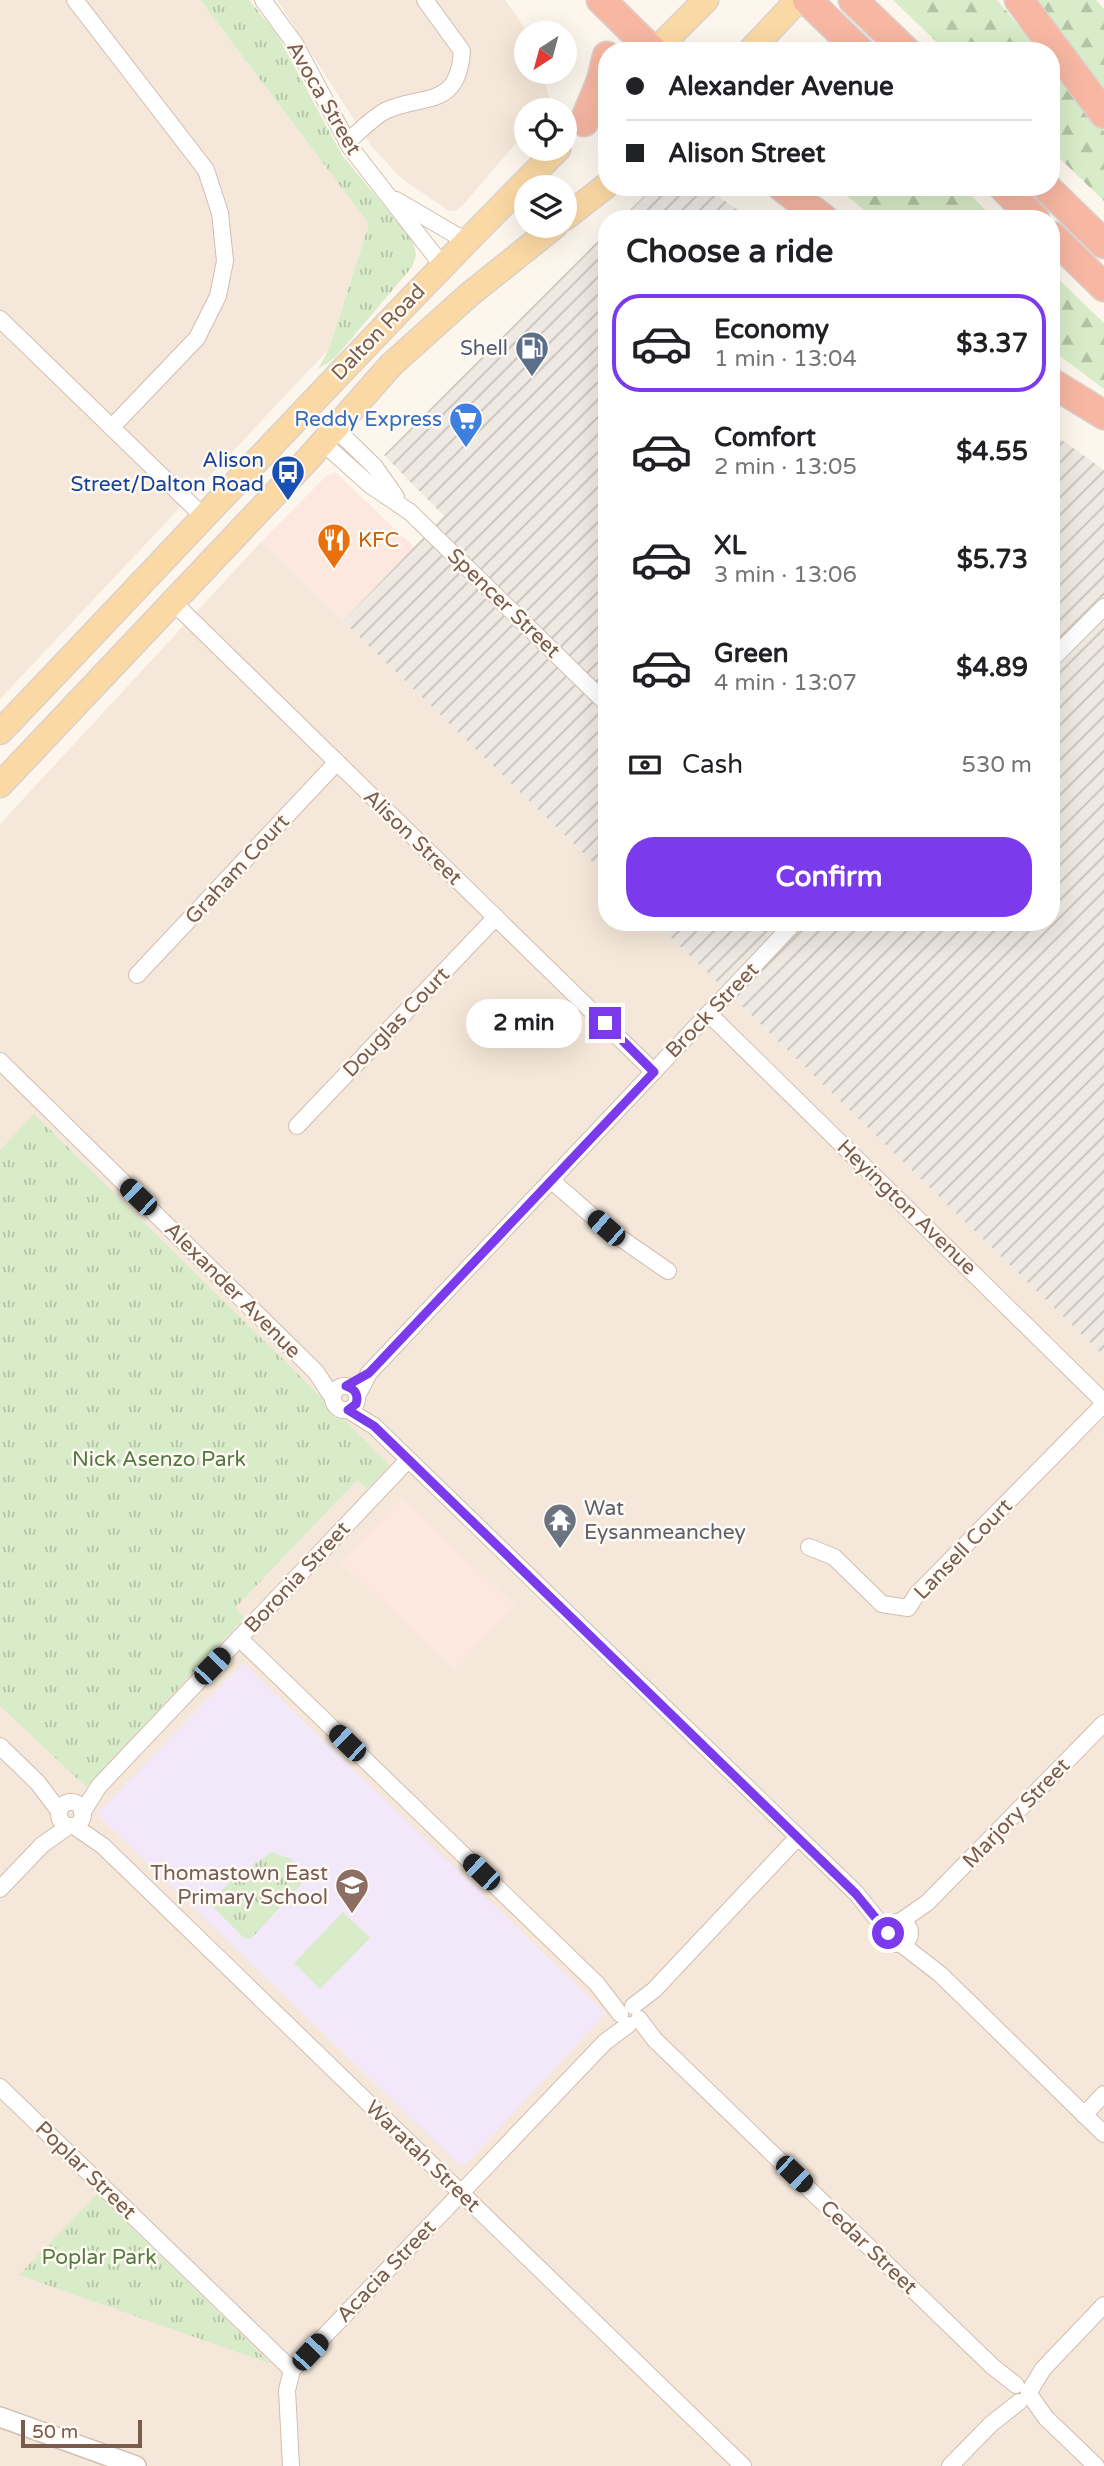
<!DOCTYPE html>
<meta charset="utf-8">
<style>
:root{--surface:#fff;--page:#f2f2f2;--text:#202124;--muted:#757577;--line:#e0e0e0;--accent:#7c3aed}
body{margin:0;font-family:"Varela Round",sans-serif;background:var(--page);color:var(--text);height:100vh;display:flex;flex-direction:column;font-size:26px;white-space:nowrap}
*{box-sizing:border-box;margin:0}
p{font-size:23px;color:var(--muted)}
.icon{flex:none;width:38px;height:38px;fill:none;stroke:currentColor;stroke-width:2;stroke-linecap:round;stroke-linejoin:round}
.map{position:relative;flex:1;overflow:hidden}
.drawer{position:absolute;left:598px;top:210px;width:462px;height:721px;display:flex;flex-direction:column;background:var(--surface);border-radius:28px;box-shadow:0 7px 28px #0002}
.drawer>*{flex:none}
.hud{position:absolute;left:598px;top:42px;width:462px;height:154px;border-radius:28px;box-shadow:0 7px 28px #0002;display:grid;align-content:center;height:154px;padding:0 28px;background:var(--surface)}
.needle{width:46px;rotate:216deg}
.controls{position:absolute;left:514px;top:21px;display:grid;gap:14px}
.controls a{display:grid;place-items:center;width:63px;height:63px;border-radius:50%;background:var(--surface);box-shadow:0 7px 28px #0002;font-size:35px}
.scale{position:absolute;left:21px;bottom:18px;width:121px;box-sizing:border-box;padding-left:7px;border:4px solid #7a5c4d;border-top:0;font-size:19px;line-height:24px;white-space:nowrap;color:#7a5c4d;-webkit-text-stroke:5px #fffaf3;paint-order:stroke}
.end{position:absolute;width:32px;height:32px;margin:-16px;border:9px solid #7c3aed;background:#fff;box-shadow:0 0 0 4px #fff}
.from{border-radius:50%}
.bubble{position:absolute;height:49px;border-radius:24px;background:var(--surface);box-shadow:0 7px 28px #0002;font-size:23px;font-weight:700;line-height:49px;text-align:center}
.car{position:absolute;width:21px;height:42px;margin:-21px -10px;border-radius:9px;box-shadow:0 0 5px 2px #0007;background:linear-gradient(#222 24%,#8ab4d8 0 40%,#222 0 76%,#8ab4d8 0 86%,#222 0)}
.hud b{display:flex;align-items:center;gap:24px;height:66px;font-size:26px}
.hud b+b{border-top:2px solid var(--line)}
.hud i{width:18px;height:18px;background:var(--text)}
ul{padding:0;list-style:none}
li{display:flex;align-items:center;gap:21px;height:98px;margin:0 14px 10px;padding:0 14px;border:4px solid transparent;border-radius:28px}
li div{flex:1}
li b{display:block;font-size:26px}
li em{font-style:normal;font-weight:700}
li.active{border-color:var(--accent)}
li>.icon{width:63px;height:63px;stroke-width:1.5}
h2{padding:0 28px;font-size:32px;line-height:84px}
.pay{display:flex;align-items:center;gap:18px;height:77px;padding:0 28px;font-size:26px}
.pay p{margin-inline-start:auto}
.primary-button{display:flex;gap:14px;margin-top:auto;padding:14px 28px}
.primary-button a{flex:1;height:80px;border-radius:28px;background:var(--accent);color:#fff;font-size:28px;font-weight:700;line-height:80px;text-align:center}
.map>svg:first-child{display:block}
.residential{fill:#f5e8da}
.commercial{fill:#fde8e0}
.industrial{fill:url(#industrial-furrows)}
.education{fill:#f3e8fa}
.grass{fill:url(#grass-tufts)}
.forest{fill:url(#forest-firs)}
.pitch{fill:#d8ecc9}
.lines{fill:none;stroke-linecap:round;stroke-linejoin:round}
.minor-casing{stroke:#d1beb0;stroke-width:18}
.tertiary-casing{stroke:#d1beb0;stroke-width:22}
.primary-casing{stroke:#dad1cd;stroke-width:27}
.motorway-casing{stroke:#dad1cd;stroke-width:31}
.minor{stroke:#fff;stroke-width:16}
.tertiary{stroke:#fff;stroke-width:19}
.primary{stroke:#fbd9a5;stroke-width:24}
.motorway{stroke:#f7b7a3;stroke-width:28}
.route{stroke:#7c3aed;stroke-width:9}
.labels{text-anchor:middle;stroke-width:5;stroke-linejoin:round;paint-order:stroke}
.street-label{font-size:21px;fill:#7a5c4d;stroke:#fffaf3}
.service-label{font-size:21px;fill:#4e5e75;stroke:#fffaf3;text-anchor:end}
.shop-label{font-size:21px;fill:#366cbe;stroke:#fffaf3;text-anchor:end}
.transit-label{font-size:21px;fill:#164399;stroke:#fffaf3;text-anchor:end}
.food-label{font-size:21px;fill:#c56008;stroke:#fffaf3;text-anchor:start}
.park-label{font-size:21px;fill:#537a41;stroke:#fffaf3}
.worship-label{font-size:21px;fill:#5b616d;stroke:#fffaf3;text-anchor:start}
.education-label{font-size:21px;fill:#785e54;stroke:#fffaf3;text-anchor:end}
</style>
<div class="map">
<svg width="1104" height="2466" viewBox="0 0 1104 2466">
<defs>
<pattern id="industrial-furrows" width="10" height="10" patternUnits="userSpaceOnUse" patternTransform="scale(1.75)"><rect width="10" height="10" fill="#efe9e4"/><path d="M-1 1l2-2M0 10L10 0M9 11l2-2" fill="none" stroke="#c7c0bb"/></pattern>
<pattern id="grass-tufts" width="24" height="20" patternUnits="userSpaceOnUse" patternTransform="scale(1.75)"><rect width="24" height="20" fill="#d8ecc9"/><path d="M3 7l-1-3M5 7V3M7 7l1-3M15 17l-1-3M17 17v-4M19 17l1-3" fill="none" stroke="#b4c2a5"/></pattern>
<pattern id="forest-firs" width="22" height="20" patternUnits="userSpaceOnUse" patternTransform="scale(1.75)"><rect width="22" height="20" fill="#d8ecc9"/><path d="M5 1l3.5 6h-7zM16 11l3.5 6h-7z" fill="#b4c2a5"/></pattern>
</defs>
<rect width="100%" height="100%" fill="#fdf6ec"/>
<g class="residential">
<polygon points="0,0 200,0 369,224 329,349 0,699"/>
<polygon points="277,0 505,0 528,33 527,72 541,72 551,103 545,110 527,110 527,130 464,204 457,210 449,211 401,178 371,146"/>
<polygon points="261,542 607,876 607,922 655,922 1104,1356 1104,2466 0,2466 0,824"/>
</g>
<g class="commercial">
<polygon points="335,472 414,547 343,621 261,542 326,476"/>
<polygon points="402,1498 515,1606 454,1670 341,1562"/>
</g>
<g class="industrial">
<polygon points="653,187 706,187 750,219 621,219"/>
<polygon points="607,232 607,876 343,621 444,516 384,455"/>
<polygon points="1052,433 1104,470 1104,1356 655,922 1052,922"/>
</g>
<polygon class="education" points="243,1663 606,2013 466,2164 458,2164 100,1817 99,1811"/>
<g class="grass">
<polygon points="200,0 249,0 277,34 342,155 413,241 416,255 412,267 335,358 318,369 329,349 369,224"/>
<polygon points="34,1114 390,1465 367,1489 357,1480 235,1608 244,1618 86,1787 0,1706 0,1150"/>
<polygon points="272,1852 291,1859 303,1872 303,1882 251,1939 244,1938 209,1903 233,1879"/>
<polygon points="97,2194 271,2364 19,2275"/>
</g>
<g class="forest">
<polygon points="893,0 997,0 1040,51 946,51"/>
<polygon points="1036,0 1096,0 1104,9 1104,89"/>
<polygon points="1052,65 1104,131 1104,201 1052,151"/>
<polygon points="836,187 962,187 995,219 875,219"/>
<polygon points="1052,273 1104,323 1104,389 1052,350"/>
</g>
<polygon class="pitch" points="343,1912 370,1938 320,1989 294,1963"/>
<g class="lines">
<g class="minor-casing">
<g id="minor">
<polyline points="75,0 206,170 220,213 225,261 218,296 197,338 112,427"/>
<polyline points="263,0 295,44 350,147 442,265"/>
<path d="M347,142C359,132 372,118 385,111C423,93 458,110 462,51L425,0"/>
<polyline points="396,200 466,241"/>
<polyline points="0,319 205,518"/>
<polyline points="335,428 375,467 396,497"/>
<polyline points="322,442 370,485 410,512 607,704"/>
<polyline points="173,602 654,1072"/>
<polyline points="1052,659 1104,607"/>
<polyline points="137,975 337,762"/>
<polyline points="709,1014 1104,1402"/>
<polyline points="0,1061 316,1372 333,1398"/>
<polyline points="297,1126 496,917"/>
<polyline points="552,1181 606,1228 668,1271"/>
<circle cx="345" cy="1398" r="12"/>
<polyline points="357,1396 369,1373 795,922"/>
<polyline points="348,1410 374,1426 856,1893 888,1933"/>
<polyline points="809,1547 834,1557 882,1604 908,1608 917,1594 1104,1404"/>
<polyline points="239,1638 597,1984 620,2014"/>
<polyline points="0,1746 38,1783 59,1811"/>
<circle cx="71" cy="1814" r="12"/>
<polyline points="82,1813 99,1786 408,1460"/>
<polyline points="74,1826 103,1846 743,2466"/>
<polyline points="0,1889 42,1845 69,1826"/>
<polyline points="901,1921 927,1903 1104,1723"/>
<circle cx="899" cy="1933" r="11"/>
<polyline points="901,1944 940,1974 1104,2134"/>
<polyline points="633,2006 654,1990 798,1837"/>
<polyline points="639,2019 655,2040 992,2366 1016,2385"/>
<polyline points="0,2087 292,2370"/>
<polyline points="1084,2115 1104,2094"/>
<polyline points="1029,2392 1043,2369 1104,2305"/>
<polyline points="1029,2394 1046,2418 1096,2466"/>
<polyline points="291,2466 287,2390 292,2370 605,2042 628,2025"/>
<polyline points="950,2466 991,2424 1019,2402"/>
</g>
</g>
<g class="tertiary-casing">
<polyline id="tertiary" points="0,2417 136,2466"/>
</g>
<g class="primary-casing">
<g id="primary">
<polyline points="655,51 706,0"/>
<polyline points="750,51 798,0"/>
<polyline points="565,218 607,185"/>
<path d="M0,732C186,538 368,339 558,149"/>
<polyline points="0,785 309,458 391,365 470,294 555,226"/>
</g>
</g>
<g class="motorway-casing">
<g id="motorway">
<polyline points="601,0 653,51"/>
<polyline points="807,0 860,51"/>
<polyline points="853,0 906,51"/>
<polyline points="1019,0 1104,114"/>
<polyline points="584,122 601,81 607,56"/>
<polyline points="782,187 824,219"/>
<polyline points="1003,187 1035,219"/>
<polyline points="1046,187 1104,244"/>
<polyline points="1052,236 1104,287"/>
<polyline points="1052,383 1104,415"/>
</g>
</g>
<use href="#minor" class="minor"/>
<use href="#tertiary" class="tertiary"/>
<use href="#primary" class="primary"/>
<use href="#motorway" class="motorway"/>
</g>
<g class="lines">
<path class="route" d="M605,1023L654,1072L369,1373L346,1386C355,1389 359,1395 356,1404L348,1410L374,1426L856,1894L888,1933"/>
</g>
<defs>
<g id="fuel-pin" transform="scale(1.75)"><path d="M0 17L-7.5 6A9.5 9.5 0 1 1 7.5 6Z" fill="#5c6f8a" stroke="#fffaf3"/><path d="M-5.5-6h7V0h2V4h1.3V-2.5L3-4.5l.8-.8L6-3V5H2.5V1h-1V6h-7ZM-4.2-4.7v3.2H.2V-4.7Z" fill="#fff"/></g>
<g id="supermarket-pin" transform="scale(1.75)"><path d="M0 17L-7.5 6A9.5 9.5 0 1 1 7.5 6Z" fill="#3f7fe0" stroke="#fffaf3"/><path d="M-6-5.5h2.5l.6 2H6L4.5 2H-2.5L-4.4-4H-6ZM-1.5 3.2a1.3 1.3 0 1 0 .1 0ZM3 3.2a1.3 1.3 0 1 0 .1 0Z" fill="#fff"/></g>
<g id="bus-pin" transform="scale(1.75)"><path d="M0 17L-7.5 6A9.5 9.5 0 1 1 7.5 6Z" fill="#1a4fb4" stroke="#fffaf3"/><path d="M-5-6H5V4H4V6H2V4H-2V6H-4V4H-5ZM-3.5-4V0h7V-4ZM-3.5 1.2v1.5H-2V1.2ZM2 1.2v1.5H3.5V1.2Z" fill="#fff"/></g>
<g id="restaurant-pin" transform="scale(1.75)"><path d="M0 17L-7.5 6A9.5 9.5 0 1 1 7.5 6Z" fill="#e8710a" stroke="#fffaf3"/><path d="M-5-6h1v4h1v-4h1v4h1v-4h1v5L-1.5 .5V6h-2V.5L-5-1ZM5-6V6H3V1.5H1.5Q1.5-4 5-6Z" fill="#fff"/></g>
<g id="temple-pin" transform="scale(1.75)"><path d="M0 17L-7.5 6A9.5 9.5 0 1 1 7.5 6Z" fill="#6b7280" stroke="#fffaf3"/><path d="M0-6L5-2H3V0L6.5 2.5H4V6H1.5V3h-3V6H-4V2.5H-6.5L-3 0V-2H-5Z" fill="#fff"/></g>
<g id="school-pin" transform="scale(1.75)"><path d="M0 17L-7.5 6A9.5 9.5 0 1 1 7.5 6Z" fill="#8d6e63" stroke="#fffaf3"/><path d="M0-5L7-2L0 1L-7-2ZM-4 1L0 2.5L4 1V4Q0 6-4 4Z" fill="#fff"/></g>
</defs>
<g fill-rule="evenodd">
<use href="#fuel-pin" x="532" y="348"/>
<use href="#supermarket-pin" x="466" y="419"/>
<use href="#bus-pin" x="288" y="472"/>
<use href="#restaurant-pin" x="334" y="540"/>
<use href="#temple-pin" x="560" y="1520"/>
<use href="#school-pin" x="352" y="1885"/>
</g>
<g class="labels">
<g class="street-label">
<text transform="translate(324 98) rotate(60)" y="7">Avoca Street</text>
<text transform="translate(378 332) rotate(-46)" y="7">Dalton Road</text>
<text transform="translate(504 603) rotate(44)" y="7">Spencer Street</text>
<text transform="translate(413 837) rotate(44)" y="7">Alison Street</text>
<text transform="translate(237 869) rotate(-47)" y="7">Graham Court</text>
<text transform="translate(712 1010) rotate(-46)" y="7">Brock Street</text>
<text transform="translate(396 1022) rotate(-46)" y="7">Douglas Court</text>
<text transform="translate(907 1207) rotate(44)" y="7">Heyington Avenue</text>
<text transform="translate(233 1290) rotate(45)" y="7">Alexander Avenue</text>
<text transform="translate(963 1549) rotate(-46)" y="7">Lansell Court</text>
<text transform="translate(297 1577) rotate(-47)" y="7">Boronia Street</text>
<text transform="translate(1016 1813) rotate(-46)" y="7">Marjory Street</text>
<text transform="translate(423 2156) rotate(44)" y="7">Waratah Street</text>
<text transform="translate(86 2170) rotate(44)" y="7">Poplar Street</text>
<text transform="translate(869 2247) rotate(44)" y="7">Cedar Street</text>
<text transform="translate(386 2271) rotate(-46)" y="7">Acacia Street</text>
</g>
<g class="service-label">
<text x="508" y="355">Shell</text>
</g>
<g class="shop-label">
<text x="442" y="426">Reddy Express</text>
</g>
<g class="transit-label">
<text x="264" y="467">Alison<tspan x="264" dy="24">Street/Dalton Road</tspan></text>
</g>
<g class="food-label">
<text x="358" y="547">KFC</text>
</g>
<g class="park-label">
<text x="159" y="1466">Nick Asenzo Park</text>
<text x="99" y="2264">Poplar Park</text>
</g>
<g class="worship-label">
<text x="584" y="1515">Wat<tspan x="584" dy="24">Eysanmeanchey</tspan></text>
</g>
<g class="education-label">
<text x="328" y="1880">Thomastown East<tspan x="328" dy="24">Primary School</tspan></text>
</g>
</g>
</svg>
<div class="controls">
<a><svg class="needle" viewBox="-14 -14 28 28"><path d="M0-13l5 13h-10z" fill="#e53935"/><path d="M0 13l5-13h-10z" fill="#757577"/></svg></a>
<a><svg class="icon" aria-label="locate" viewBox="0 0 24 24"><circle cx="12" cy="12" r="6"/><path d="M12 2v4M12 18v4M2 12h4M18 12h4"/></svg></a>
<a><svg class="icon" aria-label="layers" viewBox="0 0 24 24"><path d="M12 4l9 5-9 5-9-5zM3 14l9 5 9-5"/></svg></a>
</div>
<div class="scale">50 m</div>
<i class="end from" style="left:888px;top:1933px"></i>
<i class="end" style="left:605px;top:1023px"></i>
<div class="bubble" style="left:466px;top:999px;width:116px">2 min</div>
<i class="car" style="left:138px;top:1197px;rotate:314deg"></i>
<i class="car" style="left:606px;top:1228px;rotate:311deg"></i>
<i class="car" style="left:212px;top:1666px;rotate:44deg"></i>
<i class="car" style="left:347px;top:1743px;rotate:314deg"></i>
<i class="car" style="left:481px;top:1872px;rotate:314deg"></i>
<i class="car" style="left:794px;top:2174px;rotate:134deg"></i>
<i class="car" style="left:310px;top:2352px;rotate:43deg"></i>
<div class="hud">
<b><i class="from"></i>Alexander Avenue</b>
<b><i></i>Alison Street</b>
</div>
<section class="drawer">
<h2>Choose a ride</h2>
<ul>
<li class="active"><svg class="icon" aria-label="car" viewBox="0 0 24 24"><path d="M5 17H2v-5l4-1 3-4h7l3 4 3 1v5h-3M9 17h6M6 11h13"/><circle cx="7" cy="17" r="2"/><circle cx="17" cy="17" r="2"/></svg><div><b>Economy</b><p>1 min · 13:04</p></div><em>$3.37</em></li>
<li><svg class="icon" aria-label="car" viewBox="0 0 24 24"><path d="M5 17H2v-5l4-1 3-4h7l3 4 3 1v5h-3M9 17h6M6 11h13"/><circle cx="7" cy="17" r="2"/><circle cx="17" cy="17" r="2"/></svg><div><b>Comfort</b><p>2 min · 13:05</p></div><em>$4.55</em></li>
<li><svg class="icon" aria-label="car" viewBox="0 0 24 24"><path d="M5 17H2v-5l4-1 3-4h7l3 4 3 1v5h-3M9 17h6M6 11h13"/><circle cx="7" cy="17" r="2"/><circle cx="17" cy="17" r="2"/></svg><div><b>XL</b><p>3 min · 13:06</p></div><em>$5.73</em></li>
<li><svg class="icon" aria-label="car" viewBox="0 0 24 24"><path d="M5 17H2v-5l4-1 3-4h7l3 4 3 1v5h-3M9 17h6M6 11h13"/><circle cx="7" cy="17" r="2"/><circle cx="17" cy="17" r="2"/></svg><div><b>Green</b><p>4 min · 13:07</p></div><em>$4.89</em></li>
</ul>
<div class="pay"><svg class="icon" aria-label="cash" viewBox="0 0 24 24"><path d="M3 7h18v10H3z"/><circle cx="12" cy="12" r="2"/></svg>Cash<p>530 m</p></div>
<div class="primary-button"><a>Confirm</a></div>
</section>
</div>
